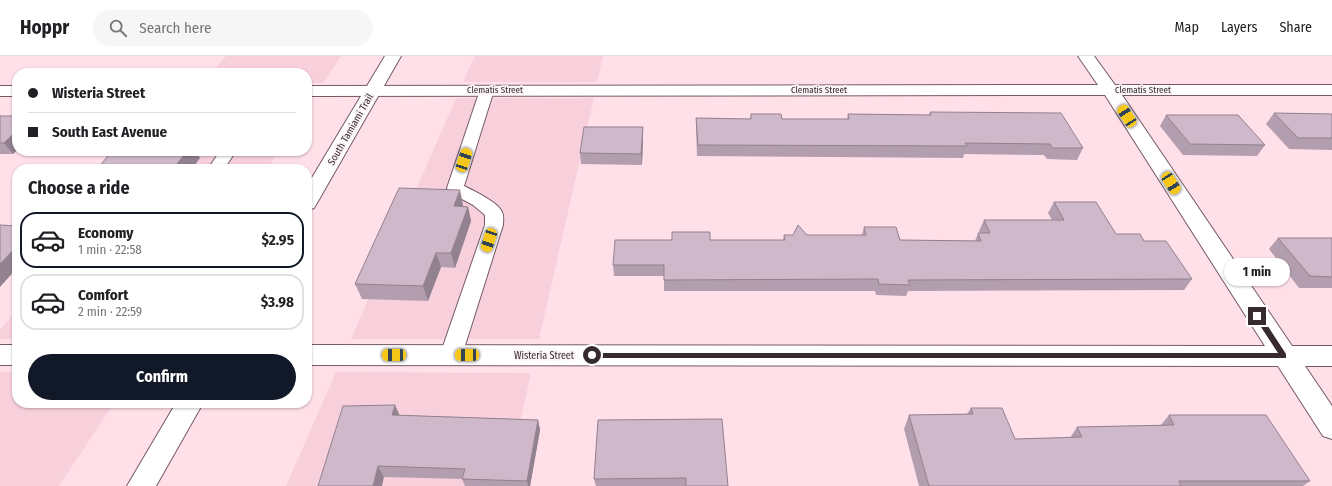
<!DOCTYPE html>
<meta charset="utf-8">
<style>
:root{--surface:#fff;--page:#f6f6f6;--text:#202124;--muted:#757577;--line:#e0e0e0;--accent:#111827}
body{margin:0;font-family:"Fira Sans Condensed",sans-serif;background:var(--page);color:var(--text);height:100vh;display:flex;flex-direction:column;font-size:15px;white-space:nowrap}
*{box-sizing:border-box;margin:0}
p{font-size:13px;color:var(--muted)}
.icon{flex:none;width:22px;height:22px;fill:none;stroke:currentColor;stroke-width:2;stroke-linecap:round;stroke-linejoin:round}
.map{position:relative;flex:1;overflow:hidden}
.sheet{position:absolute;left:12px;top:108px;width:300px;height:244px;display:flex;flex-direction:column;background:var(--surface);border-radius:16px;box-shadow:0 1px 3px #0004}
.sheet>*{flex:none}
.guide{position:absolute;left:12px;top:12px;width:300px;height:88px;border-radius:16px;box-shadow:0 1px 3px #0004;display:grid;align-content:center;height:88px;padding:0 16px;background:var(--surface)}
.end{position:absolute;width:18px;height:18px;margin:-9px;border:5px solid #372b2e;background:#fff;box-shadow:0 0 0 2px #fff}
.from{border-radius:50%}
.bubble{position:absolute;height:28px;border-radius:14px;background:var(--surface);box-shadow:0 1px 3px #0004;font-size:13px;font-weight:700;line-height:28px;text-align:center}
.car{position:absolute;width:12px;height:24px;margin:-12px -6px;border-radius:5px;box-shadow:0 0 3px 1px #0007;background:linear-gradient(#f5c518 24%,#345 0 40%,#f5c518 0 76%,#345 0 86%,#f5c518 0)}
.guide b{display:flex;align-items:center;gap:14px;height:38px;font-size:15px}
.guide b+b{border-top:1px solid var(--line)}
.guide i{width:10px;height:10px;background:var(--text)}
ul{padding:0;list-style:none}
li{display:flex;align-items:center;gap:12px;height:56px;margin:0 8px 6px;padding:0 8px;border:2px solid var(--line);border-radius:16px}
li div{flex:1}
li b{display:block;font-size:15px}
li em{font-style:normal;font-weight:700}
li.active{border-color:var(--accent)}
li>.icon{width:36px;height:36px;stroke-width:1.5}
h2{padding:0 16px;font-size:18px;line-height:48px}
.primary-button{display:flex;gap:8px;margin-top:auto;padding:8px 16px}
.primary-button a{flex:1;height:46px;border-radius:24px;background:var(--accent);color:#fff;font-size:16px;font-weight:700;line-height:46px;text-align:center}
header{display:flex;align-items:center;gap:24px;box-sizing:border-box;height:56px;padding:0 20px;background:var(--surface);border-bottom:1px solid var(--line)}
header strong{font-size:19px}
nav{display:flex;gap:22px;margin-inline-start:auto;font-size:14px}
.search{width:280px;height:36px;background:var(--page);display:flex;align-items:center;gap:10px;box-sizing:border-box;padding:0 14px;border-radius:22px;color:var(--muted);font-size:15px}
.map>svg:first-child{display:block}
.built{fill:#f8d0dc}
.lines{fill:none;stroke-linecap:round;stroke-linejoin:round}
.lane-casing{stroke:#755a62;stroke-width:2}
.street-casing{stroke:#755a62;stroke-width:2}
.primary-casing{stroke:#755a62;stroke-width:2}
.lane{fill:#fff;fill-rule:evenodd}
.street{fill:#fff;fill-rule:evenodd}
.primary{fill:#fff;fill-rule:evenodd}
.wall{fill:#b39eaf}
.shaded-wall{fill:#92818e}
.building{fill:#d0b8cb;stroke:#92818e}
.route{fill:#372b2e}
.labels{text-anchor:middle;stroke-width:3.5;stroke-linejoin:round;paint-order:stroke}
.far-street-label{font-size:9px;fill:#372b2e;stroke:#fbf4f6}
.street-label{font-size:10px;fill:#372b2e;stroke:#fbf4f6}
</style>
<header>
<strong>Hoppr</strong>
<div class="search"><svg class="icon" aria-label="search" viewBox="0 0 24 24"><circle cx="10" cy="10" r="6"/><path d="M15 15l6 6"/></svg>Search here</div>
<nav><a>Map</a><a>Layers</a><a>Share</a></nav>
</header>
<div class="map">
<svg width="1332" height="430" viewBox="0 0 1332 430">
<rect width="100%" height="100%" fill="#ffdfe8"/>
<g class="built">
<polygon points="226,0 341,0 323,27 307,27 307,17 212,17"/>
<polygon points="475,0 603,0 597,26 463,26"/>
<polygon points="456,42 594,42 539,283 351,283"/>
<polygon points="148,95 279,95 267,113 133,113"/>
<polygon points="17,254 17,283 0,283 0,274"/>
<polygon points="0,316 17,316 17,347 114,347 59,430 0,430"/>
<polygon points="336,316 531,317 506,430 286,430"/>
</g>
<g class="lines">
<g class="lane-casing">
<g id="lane">
<path d="M487,30L492,31L494,34L464,130C474,135 498,146 502,156C504,160 503,165 503,169L462,299L458,305L451,307L444,305L440,299L485,169V159L473,149L449,136L447,132L480,34L482,31Z"/>
<polygon points="220,95 236,95 224,113 208,113"/>
</g>
</g>
<g class="street-casing">
<g id="street">
<polygon points="1078,0 1094,0 1115,29 1332,29 1332,39 1122,39 1292,290 1332,290 1332,310 1305,310 1332,350 1332,383 1323,380 1278,310 307,309 307,289 1265,290 1105,39 307,40 307,30 1098,29"/>
<rect x="0" y="30" width="17" height="10"/>
<rect x="0" y="289" width="17" height="20"/>
</g>
</g>
<g class="primary-casing">
<g id="primary">
<polygon points="385,0 401,0 317,147 314,152 307,154 307,130"/>
<polygon points="176,347 203,347 156,430 127,430"/>
</g>
</g>
<use href="#lane" class="lane"/>
<use href="#street" class="street"/>
<use href="#primary" class="primary"/>
</g>
<g class="wall">
<polygon points="930,56 1083,92 1077,104 1047,103 1044,99 964,98 963,102 697,100 696,73 696,62 750,63 751,58 782,63 847,63 848,58 929,59"/>
<polygon points="1274,57 1332,58 1332,94 1289,93 1266,68"/>
<polygon points="1166,59 1265,89 1257,100 1183,99 1160,70"/>
<polygon points="0,60 17,60 17,94 13,98 0,98"/>
<polygon points="643,71 643,83 642,109 581,108 580,97"/>
<polygon points="1054,146 1116,178 1144,185 1192,223 1184,234 908,235 906,240 876,239 875,235 664,235 664,220 614,220 613,209 710,184 783,184 784,179 862,179 864,171 900,184 975,185 978,177 980,177 979,175 984,164 1052,164 1048,157"/>
<polygon points="463,149 463,150 468,151 471,165 455,212 441,211 428,245 362,243 355,228"/>
<polygon points="1278,182 1332,182 1332,232 1299,232 1269,193"/>
<polygon points="343,350 400,359 538,364 540,374 530,430 465,430 462,423 384,421"/>
<polygon points="971,352 1015,383 1070,382 1077,371 1161,369 1169,359 1310,425 1303,430 919,430 904,373 909,359 967,358"/>
<polygon points="598,364 728,430 596,430 594,423"/>
</g>
<g class="shaded-wall">
<polygon points="643,71 643,83 642,109 641,98"/>
<polygon points="17,74 17,94 13,98 4,87"/>
<polygon points="187,95 196,95 200,102 192,113 173,113"/>
<polygon points="460,134 463,149 458,165 454,150"/>
<polygon points="468,151 471,165 455,212 451,197"/>
<polygon points="17,190 17,212 0,231 0,208"/>
<polygon points="436,197 441,211 428,245 423,230"/>
<polygon points="395,349 400,360 392,359"/>
<polygon points="538,364 540,374 530,430 528,430 527,425"/>
<polygon points="378,410 384,421 382,430 373,430"/>
</g>
<g class="building">
<polygon points="930,56 1061,57 1083,92 1052,92 1050,88 965,87 967,90 698,89 696,62 751,63 751,58 781,58 782,63 849,63 848,58 931,59"/>
<polygon points="1274,57 1332,58 1332,82 1298,82"/>
<polygon points="1166,59 1238,59 1265,89 1190,88"/>
<polygon points="0,60 17,60 17,74 4,87 0,87"/>
<polygon points="584,71 643,71 641,98 580,97"/>
<polygon points="112,95 187,95 173,113 97,113"/>
<polygon points="399,132 460,134 454,150 468,151 451,197 436,197 423,230 355,228"/>
<polygon points="1054,146 1096,146 1116,178 1140,178 1144,185 1166,185 1192,223 908,224 910,229 879,228 878,223 664,224 664,209 613,209 615,184 672,184 672,176 710,176 710,184 785,184 784,179 793,179 798,169 807,179 866,179 864,171 896,171 900,184 981,185 978,177 990,177 984,164 1064,164"/>
<polygon points="0,169 17,170 17,190 0,208"/>
<polygon points="1278,182 1332,182 1332,221 1310,220"/>
<polygon points="395,349 392,359 538,364 527,425 462,423 465,413 378,410 373,430 318,430 343,350"/>
<polygon points="971,352 1002,352 1015,383 1082,381 1077,371 1174,369 1169,359 1266,359 1310,425 1179,425 1181,430 929,430 909,359 973,358"/>
<polygon points="722,363 728,430 686,430 686,422 594,423 598,364"/>
</g>
<polygon class="route" points="1255,258 1260,258 1286,298 1286,302 592,302 589,299 592,297 1278,297 1255,262"/>
<g class="labels">
<g class="far-street-label">
<text x="495" y="37">Clematis Street</text>
<text x="819" y="37">Clematis Street</text>
<text x="1143" y="37">Clematis Street</text>
</g>
<g class="street-label">
<text transform="translate(350 73) rotate(-60)" y="4">South Tamiami Trail</text>
<text x="544" y="303">Wisteria Street</text>
</g>
</g>
</svg>
<i class="end from" style="left:592px;top:299px"></i>
<i class="end" style="left:1257px;top:260px"></i>
<div class="bubble" style="left:1224px;top:202px;width:66px">1 min</div>
<i class="car" style="left:1127px;top:60px;rotate:327deg"></i>
<i class="car" style="left:464px;top:104px;rotate:18deg"></i>
<i class="car" style="left:1171px;top:127px;rotate:147deg"></i>
<i class="car" style="left:489px;top:184px;rotate:198deg"></i>
<i class="car" style="left:394px;top:299px;rotate:270deg"></i>
<i class="car" style="left:467px;top:299px;rotate:270deg"></i>
<div class="guide">
<b><i class="from"></i>Wisteria Street</b>
<b><i></i>South East Avenue</b>
</div>
<section class="sheet">
<h2>Choose a ride</h2>
<ul>
<li class="active"><svg class="icon" aria-label="car" viewBox="0 0 24 24"><path d="M5 17H2v-5l4-1 3-4h7l3 4 3 1v5h-3M9 17h6M6 11h13"/><circle cx="7" cy="17" r="2"/><circle cx="17" cy="17" r="2"/></svg><div><b>Economy</b><p>1 min · 22:58</p></div><em>$2.95</em></li>
<li><svg class="icon" aria-label="car" viewBox="0 0 24 24"><path d="M5 17H2v-5l4-1 3-4h7l3 4 3 1v5h-3M9 17h6M6 11h13"/><circle cx="7" cy="17" r="2"/><circle cx="17" cy="17" r="2"/></svg><div><b>Comfort</b><p>2 min · 22:59</p></div><em>$3.98</em></li>
</ul>
<div class="primary-button"><a>Confirm</a></div>
</section>
</div>
